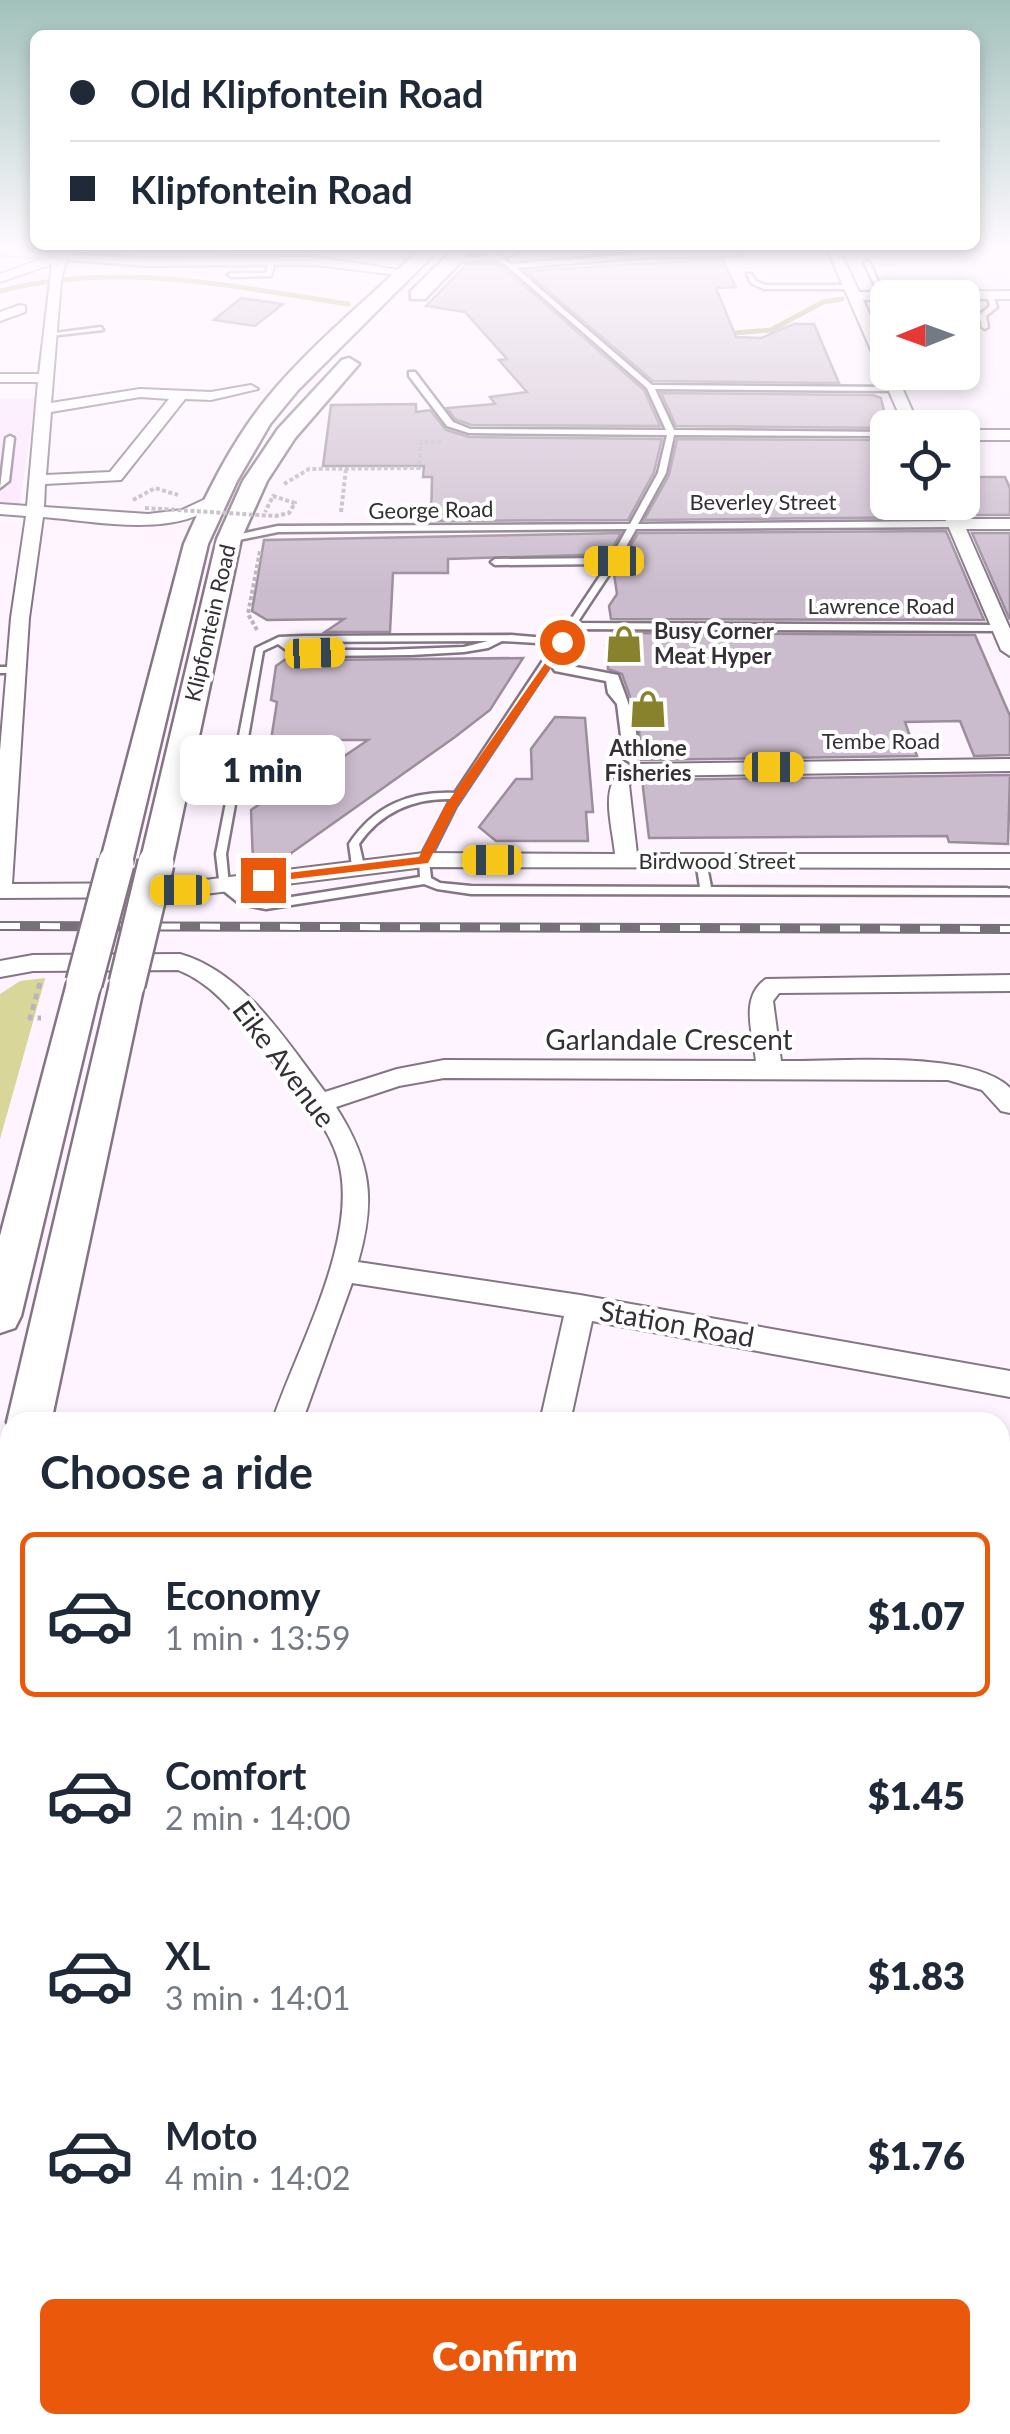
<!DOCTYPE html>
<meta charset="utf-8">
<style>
:root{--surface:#fff;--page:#f6f6f7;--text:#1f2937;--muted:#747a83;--line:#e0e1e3;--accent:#ea580c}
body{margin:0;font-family:Lato,sans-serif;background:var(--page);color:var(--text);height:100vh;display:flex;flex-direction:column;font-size:38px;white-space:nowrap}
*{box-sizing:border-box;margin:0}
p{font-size:32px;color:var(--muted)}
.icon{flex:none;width:55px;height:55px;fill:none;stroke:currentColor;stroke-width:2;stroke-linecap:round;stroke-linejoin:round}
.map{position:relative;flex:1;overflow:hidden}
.panel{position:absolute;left:0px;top:1412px;width:1010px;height:1022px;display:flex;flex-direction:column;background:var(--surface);border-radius:30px 30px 0 0;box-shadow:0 5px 15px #0003}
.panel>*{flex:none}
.hud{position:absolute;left:30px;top:30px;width:950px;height:220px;border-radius:15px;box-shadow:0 5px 15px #0003;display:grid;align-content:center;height:220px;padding:0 40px;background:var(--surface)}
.needle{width:65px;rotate:269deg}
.buttons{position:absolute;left:870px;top:280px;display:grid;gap:20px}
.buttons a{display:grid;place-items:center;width:110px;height:110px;border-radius:15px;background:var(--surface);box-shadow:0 5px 15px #0003;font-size:50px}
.end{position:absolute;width:45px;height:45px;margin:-22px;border:12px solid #ea580c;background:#fff;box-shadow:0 0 0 5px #fff}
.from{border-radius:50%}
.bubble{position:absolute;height:70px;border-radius:15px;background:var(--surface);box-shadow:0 5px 15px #0003;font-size:32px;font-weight:800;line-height:70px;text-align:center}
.car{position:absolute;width:30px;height:60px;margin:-30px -15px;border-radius:12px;box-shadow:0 0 8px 2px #0007;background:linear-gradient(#f5c518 24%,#345 0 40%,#f5c518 0 76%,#345 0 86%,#f5c518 0)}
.hud b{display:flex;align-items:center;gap:35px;height:95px;font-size:38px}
.hud b+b{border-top:2px solid var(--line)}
.hud i{width:25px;height:25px;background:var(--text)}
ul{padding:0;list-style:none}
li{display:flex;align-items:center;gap:30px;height:165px;margin:0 20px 15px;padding:0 20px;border:5px solid transparent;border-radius:15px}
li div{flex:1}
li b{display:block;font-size:38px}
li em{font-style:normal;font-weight:800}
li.current{border-color:var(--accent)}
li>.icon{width:90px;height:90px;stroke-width:1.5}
h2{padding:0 40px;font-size:45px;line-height:120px}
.action{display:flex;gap:20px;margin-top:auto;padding:20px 40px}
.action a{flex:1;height:115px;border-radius:15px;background:var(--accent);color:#fff;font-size:40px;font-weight:800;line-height:115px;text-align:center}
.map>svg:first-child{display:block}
.built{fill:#fbe5fd}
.green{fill:#d8d699}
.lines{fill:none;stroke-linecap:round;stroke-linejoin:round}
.stream{stroke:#a8a364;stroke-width:5}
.building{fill:#cbbccd;stroke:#9c8d9d;stroke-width:2.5}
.service-casing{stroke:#847585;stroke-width:5}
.pedestrian-casing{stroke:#847585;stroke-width:5}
.minor-casing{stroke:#847585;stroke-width:4}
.secondary-casing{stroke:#847585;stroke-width:5}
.path-far2{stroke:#bcb4bd;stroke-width:4;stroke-dasharray:4 2.5;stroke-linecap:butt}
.path-far1{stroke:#bcb4bd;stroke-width:5;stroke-dasharray:6 5;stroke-linecap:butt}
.path{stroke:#bcb4bd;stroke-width:9;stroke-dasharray:11 8;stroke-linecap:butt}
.service{fill:#fff;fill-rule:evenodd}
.pedestrian{fill:#fff;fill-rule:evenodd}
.minor{fill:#fff;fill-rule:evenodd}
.secondary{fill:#fff;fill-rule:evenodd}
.rail-casing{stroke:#777078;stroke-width:10}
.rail{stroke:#fff;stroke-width:6;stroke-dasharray:20;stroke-linecap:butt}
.secondary-bridge-casing{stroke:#847585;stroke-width:40;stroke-linecap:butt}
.path-bridge{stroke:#bcb4bd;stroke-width:4;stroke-dasharray:4 2.5;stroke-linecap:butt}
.secondary-bridge{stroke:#fff;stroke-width:35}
.route{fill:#ea580c}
.labels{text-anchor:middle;stroke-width:8;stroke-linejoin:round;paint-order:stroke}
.far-street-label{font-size:22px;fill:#352f36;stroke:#fff}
.far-poi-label{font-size:22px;font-weight:bold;fill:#352f36;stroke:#fff;text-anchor:start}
.street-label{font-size:28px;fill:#352f36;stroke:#fff}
</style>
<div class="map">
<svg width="1010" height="2434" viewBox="0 0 1010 2434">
<rect width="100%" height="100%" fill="#fef4ff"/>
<polygon class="built" points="0,398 35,398 20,504 0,504"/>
<g class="green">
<polygon points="45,978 45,979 0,1139 0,994 20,981"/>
<polygon points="1000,1796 1010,1796 1010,2434 990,2434 988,2425 1000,2425"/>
</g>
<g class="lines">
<g class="stream">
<path d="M0,291C117,261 231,286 348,304"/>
<polyline points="722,334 771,330 823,302 842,299"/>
</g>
</g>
<g class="building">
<polygon points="722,259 736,287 716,288 736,337 761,338 793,324 814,324 839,383 653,381 525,271"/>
<polygon points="467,264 495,264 504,268 644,390 660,426 471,425 455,419 447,408 495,404 490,397 527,392 499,360 507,359 465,312 426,306"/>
<polygon points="241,298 283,304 255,326 214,320"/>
<polygon points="661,393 873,395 881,398 888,428 676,426"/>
<polygon points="416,404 416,412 430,410 446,430 469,437 662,439 654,472 628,520 431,521 432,477 423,477 424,466 323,466 331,405"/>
<polygon points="677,439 888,440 888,502 934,502 940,517 644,520 669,475"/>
<polygon points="962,477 1005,477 1010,488 1010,515 964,515 958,502 962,502"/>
<polygon points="946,531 984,620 611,619 609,606 617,594 614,574 638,533"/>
<polygon points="621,533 609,554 448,559 448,573 393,573 390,632 325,632 344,619 267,620 252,611 264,540"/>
<polygon points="972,533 1010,533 1010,620"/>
<polygon points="613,633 975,635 1010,716 1010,755 974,756 960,721 905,722 917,756 641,760 639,728 629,694 622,674 608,669 606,645 614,640"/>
<polygon points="290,656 315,660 523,658 490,710 455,737 280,861 253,863 251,810 267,799 275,803 368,740 271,740 277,702 271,700 276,666"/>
<polygon points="555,717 585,718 593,812 586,812 588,841 496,841 479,827 516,779 532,779 531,749"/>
<polygon points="1010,775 1008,844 949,842 947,836 649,838 643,788 643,780"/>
</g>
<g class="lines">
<g class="service-casing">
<g id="service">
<path d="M481,251H488L498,256L511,251H519L503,259L512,264L635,254L742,252L740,255L635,258L516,268L652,385L895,387L899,389L895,391L655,389L674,430L888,432V436L674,435L666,473L638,524L955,521L959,524L955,527L636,529L618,561L577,623L1001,625L1006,628L1001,631L574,629L456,806L429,860L431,878L440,883L471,886L700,887L696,861L701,858L706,861L711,887L1007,888L1010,889V895L471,894L437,889L424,884L266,909L240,904L220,888L216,854L256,648L279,637L304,636L511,635L558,639L608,564L495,565L491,562L495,559L611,558L627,529L278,532L229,542L225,539L226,537L278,526L630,524L658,473L667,435L469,433L447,426L409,376V372H415L453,422L470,429L666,430L647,388L506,265L496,260L454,261L451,259L489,256ZM488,641L464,647L383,650H315L295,648L288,642ZM502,641L554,644L455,793C409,791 374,806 349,844L352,866L358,869L362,868L364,866L359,844C380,813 413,798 451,799L419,860L420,877L266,901L247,898L229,885L226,854L243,761L324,760L329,757L324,754L245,755L263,651L278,644L289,652L315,656L411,655L464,652L488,648Z"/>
<polygon points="270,260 275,261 271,276 231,277 228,275 231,273 266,273"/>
<polygon points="867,261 870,263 885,297 880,296 864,263"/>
<polygon points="747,274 751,274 756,281 765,285 851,285 854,287 851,289 764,289 751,283"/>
<polygon points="990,293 993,295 997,307 986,316 988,327 985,329 982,327 979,315 990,306 987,295"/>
<polygon points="101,327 103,330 50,336 47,334"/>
<polygon points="10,436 14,438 9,481 0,488 6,438"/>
<polygon points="0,667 16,667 21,670 16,673 0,673"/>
</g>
</g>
<g class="pedestrian-casing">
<path id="pedestrian" d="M560,664L618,675C627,701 642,732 636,762L631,763L624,759L617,704L608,693L606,681L555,671L553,668Z"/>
</g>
<g class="minor-casing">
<g id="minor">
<path d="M0,251L146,258L316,257L412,272L406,276L316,265L146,266L66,260L61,281L51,403L140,389L211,392L251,385L258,389L211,400L185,399L121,480L45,484L44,507L148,514L182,510L214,495L222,500C178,540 97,521 43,517L29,618L12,884L180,883L424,853L615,854C612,821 595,775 636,764L1010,759V771L640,776L629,785L637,854H1010V868L424,867L180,897L0,898V751L11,618L26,516L0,514V504L27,506L38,382H0V374H39L52,264L0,282V274L45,258L3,255ZM140,397L169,399L110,472L46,475L51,412Z"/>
<polygon points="828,251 840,251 859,292 1010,291 1010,299 863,300 888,354 888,372 895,372 920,428 905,428"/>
<polygon points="20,305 25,306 25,312 0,321 0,312"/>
<rect x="962" y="430" width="48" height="10"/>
<polygon points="938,502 954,502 962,519 1010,519 1010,529 966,529 1010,629 1010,656 1001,650"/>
<path d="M180,954C244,972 287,1042 325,1092L397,1069L444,1060L756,1061C753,1034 739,997 766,979L1010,975V991L779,993L773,1001L781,1061C836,1062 972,1049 1010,1088V1113L1001,1111L982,1090L948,1080L444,1078L399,1086L336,1107C371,1162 376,1199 358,1262L580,1295L1010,1371V1397L592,1321L570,1422H540L564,1316L352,1283L302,1422H272C296,1349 361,1237 338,1159C327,1122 295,1088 270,1058C243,1025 219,986 178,970L33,971L0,977V961L33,955Z"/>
<polygon points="10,1726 10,1762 0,1763 0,1727"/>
<polygon points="1010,1756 1010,1792 1000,1793 1000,1757"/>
<polygon points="306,2425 352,2425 351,2434 305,2434"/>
<polygon points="934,2425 980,2425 981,2434 935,2434"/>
</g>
</g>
<g class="secondary-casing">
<g id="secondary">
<path d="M418,251H437L298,390L270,424L237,481L208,544L132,863L127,870H105L100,863L184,544C207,492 232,441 268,397C313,343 368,299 418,251Z"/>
<polygon points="452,251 471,251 425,299 411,299 411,291"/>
<polygon points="349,358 359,364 295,438 267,481 241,539 172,863 167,870 145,870 140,863 217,539 243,481 278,429 342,360"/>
<polygon points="84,971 96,975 101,983 21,1316 15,1328 0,1333 0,1236 67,983 72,975"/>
<polygon points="127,972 139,976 144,984 51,1422 10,1422 10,1429 7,1422 110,984 115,976"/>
<polygon points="10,1488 10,1572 0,1576 0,1492"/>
</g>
</g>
<g class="path-far2">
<polyline points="284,484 309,469 419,468 421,442 443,442"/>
<polyline points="133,500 155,488 178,495"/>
<polyline points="341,512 346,469"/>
<polyline points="257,630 248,614 260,551"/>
</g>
<polyline class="path-far1" points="40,983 30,1018 41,1018"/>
<polyline class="path" points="1000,1993 1010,2008"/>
<use href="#service" class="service"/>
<use href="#pedestrian" class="pedestrian"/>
<use href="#minor" class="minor"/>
<use href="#secondary" class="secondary"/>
<g class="rail-casing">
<polyline id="rail" points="0,926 1010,929"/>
</g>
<use href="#rail" class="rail"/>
<g class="secondary-bridge-casing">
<g id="secondary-bridge">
<polyline points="84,983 116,863"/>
<polyline points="127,984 156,863"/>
</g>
</g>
<polyline class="path-bridge" points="145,508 275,516 289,513 295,503 273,496 265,512"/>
<use href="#secondary-bridge" class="secondary-bridge"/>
</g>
<linearGradient id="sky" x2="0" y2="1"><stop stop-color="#a2c1bb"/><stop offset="0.42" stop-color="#fffaff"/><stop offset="1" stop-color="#fffaff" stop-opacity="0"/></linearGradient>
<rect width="1010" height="591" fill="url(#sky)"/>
<polygon class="route" points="562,639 568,642 457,806 428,863 258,883 256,880 263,876 419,857 445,806"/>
<defs>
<g id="shop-bare" transform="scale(3)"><path d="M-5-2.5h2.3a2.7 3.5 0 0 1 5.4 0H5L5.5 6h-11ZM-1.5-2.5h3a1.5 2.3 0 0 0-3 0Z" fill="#87822b" stroke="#fff" stroke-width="2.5" paint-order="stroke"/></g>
</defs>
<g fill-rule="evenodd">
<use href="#shop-bare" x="624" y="644"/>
<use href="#shop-bare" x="648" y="709"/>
</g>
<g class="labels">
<g class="far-street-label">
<text x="763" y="510">Beverley Street</text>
<text transform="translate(431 510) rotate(-1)" y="8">George Road</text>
<text x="881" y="614">Lawrence Road</text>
<text transform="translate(210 623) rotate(-77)" y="8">Klipfontein Road</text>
<text x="881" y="749">Tembe Road</text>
<text x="717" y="869">Birdwood Street</text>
</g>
<g class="far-poi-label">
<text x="654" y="639">Busy Corner<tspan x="654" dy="25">Meat Hyper</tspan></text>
<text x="648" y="756" text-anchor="middle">Athlone<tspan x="648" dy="25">Fisheries</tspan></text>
</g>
<g class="street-label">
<text x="669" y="1050">Garlandale Crescent</text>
<text transform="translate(284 1064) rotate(53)" y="10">Eike Avenue</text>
<text transform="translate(677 1324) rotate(10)" y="10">Station Road</text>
</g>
</g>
</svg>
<div class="buttons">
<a><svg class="needle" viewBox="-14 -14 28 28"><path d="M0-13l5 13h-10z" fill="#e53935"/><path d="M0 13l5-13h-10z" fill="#747a83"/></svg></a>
<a><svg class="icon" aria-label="locate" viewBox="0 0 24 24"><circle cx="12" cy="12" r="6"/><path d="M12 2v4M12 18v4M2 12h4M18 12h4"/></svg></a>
</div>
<i class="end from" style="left:562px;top:642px"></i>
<i class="end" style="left:263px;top:880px"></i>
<div class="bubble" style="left:180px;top:735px;width:165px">1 min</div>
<i class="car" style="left:614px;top:561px;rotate:270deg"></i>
<i class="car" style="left:315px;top:653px;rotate:88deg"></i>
<i class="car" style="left:774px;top:767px;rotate:90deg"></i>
<i class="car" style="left:492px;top:860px;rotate:270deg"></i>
<i class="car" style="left:180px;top:890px;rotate:270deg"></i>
<div class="hud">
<b><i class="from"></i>Old Klipfontein Road</b>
<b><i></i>Klipfontein Road</b>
</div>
<section class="panel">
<h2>Choose a ride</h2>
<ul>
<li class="current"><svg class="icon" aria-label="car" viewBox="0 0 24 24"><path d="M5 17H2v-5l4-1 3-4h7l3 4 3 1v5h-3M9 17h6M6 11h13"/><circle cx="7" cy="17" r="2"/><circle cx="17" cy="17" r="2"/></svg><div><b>Economy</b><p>1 min · 13:59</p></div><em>$1.07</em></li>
<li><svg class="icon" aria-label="car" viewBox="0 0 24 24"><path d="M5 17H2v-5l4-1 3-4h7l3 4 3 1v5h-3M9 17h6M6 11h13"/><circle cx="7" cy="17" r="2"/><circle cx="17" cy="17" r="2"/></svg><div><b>Comfort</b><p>2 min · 14:00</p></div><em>$1.45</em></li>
<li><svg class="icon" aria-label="car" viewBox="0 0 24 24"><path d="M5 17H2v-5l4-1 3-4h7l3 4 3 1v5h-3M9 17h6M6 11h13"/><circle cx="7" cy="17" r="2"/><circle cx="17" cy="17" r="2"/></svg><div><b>XL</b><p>3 min · 14:01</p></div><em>$1.83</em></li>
<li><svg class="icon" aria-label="car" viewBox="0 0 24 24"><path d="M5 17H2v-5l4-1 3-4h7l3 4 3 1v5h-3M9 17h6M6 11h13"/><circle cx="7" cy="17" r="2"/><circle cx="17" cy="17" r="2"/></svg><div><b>Moto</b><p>4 min · 14:02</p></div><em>$1.76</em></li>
</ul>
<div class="action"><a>Confirm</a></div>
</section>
</div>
